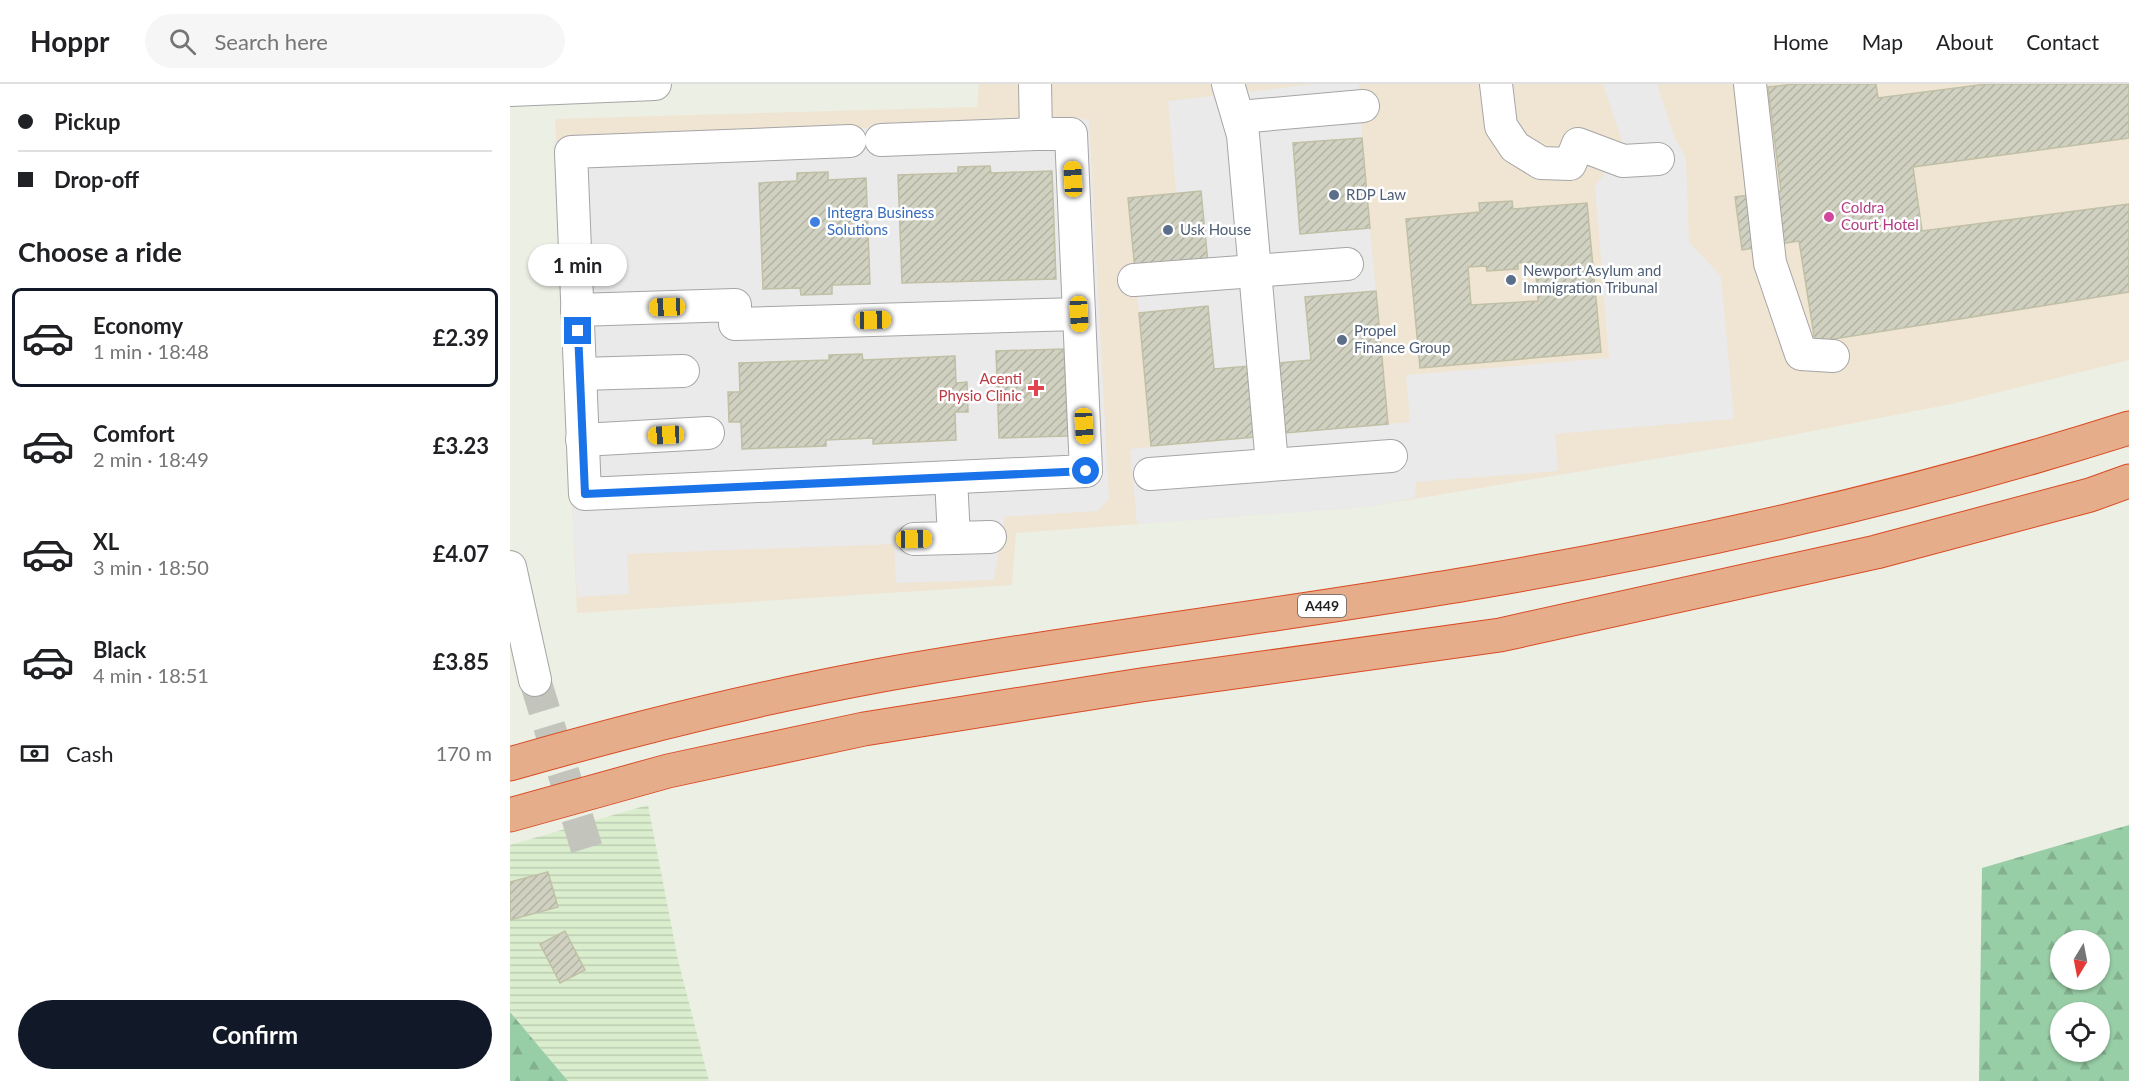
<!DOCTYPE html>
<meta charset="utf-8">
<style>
:root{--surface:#fff;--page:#f6f6f6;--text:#202124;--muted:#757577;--line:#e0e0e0;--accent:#111827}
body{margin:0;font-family:Lato,sans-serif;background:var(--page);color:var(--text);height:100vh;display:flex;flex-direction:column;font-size:22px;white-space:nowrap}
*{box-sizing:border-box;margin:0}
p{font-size:20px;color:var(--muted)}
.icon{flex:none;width:33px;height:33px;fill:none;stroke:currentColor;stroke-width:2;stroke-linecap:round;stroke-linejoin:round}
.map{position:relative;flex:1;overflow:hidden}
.panel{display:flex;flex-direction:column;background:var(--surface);width:510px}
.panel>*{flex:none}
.top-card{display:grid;align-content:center;height:132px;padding:0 18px;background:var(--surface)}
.needle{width:39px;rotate:190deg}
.fabs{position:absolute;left:1540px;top:846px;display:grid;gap:12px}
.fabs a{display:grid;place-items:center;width:60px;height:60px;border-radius:50%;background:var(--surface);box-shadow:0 2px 4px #0004;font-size:30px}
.end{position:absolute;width:27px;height:27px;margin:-14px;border:8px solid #1a73e8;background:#fff;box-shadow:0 0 0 3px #fff}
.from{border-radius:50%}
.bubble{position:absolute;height:42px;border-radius:21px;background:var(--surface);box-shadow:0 2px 4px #0004;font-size:20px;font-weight:700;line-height:42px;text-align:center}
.car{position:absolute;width:18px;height:36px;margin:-18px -9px;border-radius:8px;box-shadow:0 0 4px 2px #0007;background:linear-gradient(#f5c518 24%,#345 0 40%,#f5c518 0 76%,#345 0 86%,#f5c518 0)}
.top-card b{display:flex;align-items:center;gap:21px;height:57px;font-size:22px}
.top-card b+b{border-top:2px solid var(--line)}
.top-card i{width:15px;height:15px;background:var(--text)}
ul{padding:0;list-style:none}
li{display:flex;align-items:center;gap:18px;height:99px;margin:0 12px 9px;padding:0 6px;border:3px solid transparent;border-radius:9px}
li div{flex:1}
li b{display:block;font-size:22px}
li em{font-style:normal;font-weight:700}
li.active{border-color:var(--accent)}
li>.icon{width:54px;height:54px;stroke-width:1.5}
h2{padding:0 18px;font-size:27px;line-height:72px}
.pay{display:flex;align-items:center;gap:15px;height:66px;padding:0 18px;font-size:22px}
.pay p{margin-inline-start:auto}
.action{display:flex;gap:12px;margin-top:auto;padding:12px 18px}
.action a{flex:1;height:69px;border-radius:36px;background:var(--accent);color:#fff;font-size:24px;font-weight:700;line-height:69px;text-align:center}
header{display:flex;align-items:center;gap:36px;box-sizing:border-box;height:84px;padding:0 30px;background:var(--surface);border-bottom:2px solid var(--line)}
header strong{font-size:28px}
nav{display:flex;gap:33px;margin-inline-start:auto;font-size:21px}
.search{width:420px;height:54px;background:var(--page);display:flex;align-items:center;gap:15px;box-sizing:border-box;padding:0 21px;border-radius:33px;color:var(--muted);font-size:22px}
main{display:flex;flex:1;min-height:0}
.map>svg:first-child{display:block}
.commercial{fill:#f0e4d2}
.farmland{fill:url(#farmland-rules)}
.forest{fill:url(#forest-firs);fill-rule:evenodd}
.parking{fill:#eaeaea;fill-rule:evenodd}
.building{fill:url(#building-hatch);stroke:#c0c0a6;stroke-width:1.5;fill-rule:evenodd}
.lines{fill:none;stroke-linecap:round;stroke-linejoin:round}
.minor-tunnel{stroke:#c3c5bc;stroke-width:32;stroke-dasharray:32 16;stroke-linecap:butt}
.minor-casing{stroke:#a5a5a5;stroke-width:34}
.highway-casing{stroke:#d94b24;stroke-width:35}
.minor{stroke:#fff;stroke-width:32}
.highway{stroke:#e6ad8b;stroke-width:33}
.route{stroke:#1a73e8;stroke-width:8}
.service-dot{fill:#5c6f8a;stroke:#fff;stroke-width:2}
.hotel-dot{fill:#d1479c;stroke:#fff;stroke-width:2}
.shop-dot{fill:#3f7fe0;stroke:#fff;stroke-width:2}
.health-dot{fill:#e0444e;stroke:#fff;stroke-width:2}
.labels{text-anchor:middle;stroke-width:5;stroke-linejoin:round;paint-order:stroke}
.shield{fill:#fff;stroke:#626262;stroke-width:1.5}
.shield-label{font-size:14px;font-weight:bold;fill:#1e1e1e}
.service-label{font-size:15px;fill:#4e5e75;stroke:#fff;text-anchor:start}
.hotel-label{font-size:15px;fill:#b23c85;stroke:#fff;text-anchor:start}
.shop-label{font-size:15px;fill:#366cbe;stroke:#fff;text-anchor:start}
.health-label{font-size:15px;fill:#be3a42;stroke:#fff;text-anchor:end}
</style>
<header>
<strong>Hoppr</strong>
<div class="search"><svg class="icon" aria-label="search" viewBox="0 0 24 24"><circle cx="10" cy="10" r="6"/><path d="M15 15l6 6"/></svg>Search here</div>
<nav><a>Home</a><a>Map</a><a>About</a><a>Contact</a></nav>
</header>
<main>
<section class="panel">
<div class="top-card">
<b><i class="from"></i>Pickup</b>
<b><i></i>Drop-off</b>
</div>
<h2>Choose a ride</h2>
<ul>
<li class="active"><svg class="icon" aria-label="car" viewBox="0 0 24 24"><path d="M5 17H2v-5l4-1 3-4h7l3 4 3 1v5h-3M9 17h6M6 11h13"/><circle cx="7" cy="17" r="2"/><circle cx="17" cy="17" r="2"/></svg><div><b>Economy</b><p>1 min · 18:48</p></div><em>£2.39</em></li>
<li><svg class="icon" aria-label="car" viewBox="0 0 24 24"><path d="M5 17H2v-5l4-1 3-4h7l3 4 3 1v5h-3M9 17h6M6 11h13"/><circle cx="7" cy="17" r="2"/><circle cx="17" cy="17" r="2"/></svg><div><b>Comfort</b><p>2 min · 18:49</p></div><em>£3.23</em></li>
<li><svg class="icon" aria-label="car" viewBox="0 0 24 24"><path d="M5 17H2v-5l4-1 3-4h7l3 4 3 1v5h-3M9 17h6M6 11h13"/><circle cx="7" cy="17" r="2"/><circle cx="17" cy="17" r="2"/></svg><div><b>XL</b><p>3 min · 18:50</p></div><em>£4.07</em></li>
<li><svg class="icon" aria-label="car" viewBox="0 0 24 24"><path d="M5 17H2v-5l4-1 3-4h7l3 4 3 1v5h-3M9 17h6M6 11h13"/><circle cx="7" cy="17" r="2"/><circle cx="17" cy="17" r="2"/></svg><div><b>Black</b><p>4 min · 18:51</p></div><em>£3.85</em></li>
</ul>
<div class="pay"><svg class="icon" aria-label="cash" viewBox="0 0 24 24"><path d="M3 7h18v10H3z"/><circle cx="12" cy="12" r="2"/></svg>Cash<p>170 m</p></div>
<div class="action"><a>Confirm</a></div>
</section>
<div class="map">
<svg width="1619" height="997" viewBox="0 0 1619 997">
<defs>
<pattern id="farmland-rules" width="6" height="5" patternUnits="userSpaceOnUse" patternTransform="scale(1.5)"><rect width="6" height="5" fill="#daeece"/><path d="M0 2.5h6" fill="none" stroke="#bbccb0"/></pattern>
<pattern id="forest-firs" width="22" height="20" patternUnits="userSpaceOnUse" patternTransform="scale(1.5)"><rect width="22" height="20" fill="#98cea6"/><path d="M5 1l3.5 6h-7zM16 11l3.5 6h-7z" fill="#83b08e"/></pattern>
<pattern id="building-hatch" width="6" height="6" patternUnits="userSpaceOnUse" patternTransform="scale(1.5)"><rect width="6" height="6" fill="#d1d1c1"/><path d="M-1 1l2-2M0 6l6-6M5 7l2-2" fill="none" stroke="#b3b3a5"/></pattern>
</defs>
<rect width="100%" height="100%" fill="#ecefe3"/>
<polygon class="commercial" points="469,0 1619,0 1619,276 1441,320 1246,358 856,423 506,449 502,501 67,529 45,35 467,23"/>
<polygon class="farmland" points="138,721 168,876 199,997 58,997 0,928 0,761"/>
<g class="forest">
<path d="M1619,741V997H1469L1472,784ZM1551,856H1590V896H1551ZM1551,928H1590V968H1551Z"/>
<polygon points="0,928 58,997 0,997"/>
</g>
<g class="parking">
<polygon points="805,0 849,0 852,54 783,60 790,149 860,144 866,207 795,213 801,276 776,349 900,338 896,291 1099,274 1085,102 1114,63 1093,0 1147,0 1165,55 1176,74 1179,158 1211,192 1224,335 1045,350 1048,387 906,398 905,414 856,423 627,440 620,365 746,353 739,282 704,285 698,223 629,229 625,186 698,179 691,107 666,109 658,17"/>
<path d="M579,35L599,415L588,427L495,433L484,496L386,499L384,460L117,470L119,510L67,513L43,57ZM480,82L481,89L542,87L546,194L392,199L388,91L448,89V83ZM317,88L318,96L356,94L322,201L321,210L291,211L290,204L253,205L249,99L287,97V89ZM554,265L558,352L486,267ZM352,270L353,276L444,272L446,299L457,298L458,328H445L446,356L363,360V354L316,356V362L232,364L231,338H219L218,309L230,308L229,279L319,276Z"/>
</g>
<g class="building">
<polygon points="1285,0 1366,0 1368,14 1477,0 1619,0 1619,54 1403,83 1412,147 1619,120 1619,208 1305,258 1289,157 1232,166 1225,113 1271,107 1258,3"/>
<polygon points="852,54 860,144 790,150 783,59"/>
<polygon points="480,82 481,89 542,87 546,195 392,199 388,91 448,89 448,83"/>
<polygon points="318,88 318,96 356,94 360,200 322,201 322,210 291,211 290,204 253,205 249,99 287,97 287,89"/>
<polygon points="691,107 698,179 625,186 618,114"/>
<path d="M1002,117L1003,125L1077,119L1091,268L910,284L896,135L970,128L969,119ZM1025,178L1028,217L961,221L958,183L976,182L977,187L1008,185V179Z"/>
<polygon points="866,207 878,340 775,349 769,279 801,276 795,213"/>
<polygon points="698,222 704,285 740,282 746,353 641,362 629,229"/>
<polygon points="554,265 558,352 489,354 486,267"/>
<polygon points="352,270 353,276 445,272 446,299 457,298 458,328 445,328 446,356 363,360 363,354 316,356 316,362 232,365 231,338 219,338 218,308 230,308 229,279 319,276 319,271"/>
<polygon points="38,788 48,823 0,836 0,798"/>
<polygon points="55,847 75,886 50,899 30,860"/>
</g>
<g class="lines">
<polyline class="minor-tunnel" points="25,596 79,772"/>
<g class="minor-casing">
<g id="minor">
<polyline points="718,0 733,51 762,380"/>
<polyline points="986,0 991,42 1005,63 1031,79 1060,80 1068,60 1113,77 1148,75"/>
<polyline points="1240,0 1260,179 1291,270 1323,272"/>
<polyline points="0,6 145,0"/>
<polyline points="729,33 853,22"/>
<polyline points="371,56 526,50"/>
<polyline points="340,57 61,68 75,410 576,387 561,50 526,50 525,0"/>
<polyline points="624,196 837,180"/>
<polyline points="67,226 225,221 225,240 569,230"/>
<polyline points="70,290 173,287"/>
<polyline points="72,356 198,349"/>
<polyline points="640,390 881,372"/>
<polyline points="441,394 444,454 480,453"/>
<polyline points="404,455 444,454"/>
<polyline points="0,483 25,596"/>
</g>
</g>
<g class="highway-casing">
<g id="highway">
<path d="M0,680C122,645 247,614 372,591C574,555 778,531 980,496C1196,459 1411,410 1619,344"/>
<polyline points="0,731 158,687 354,645 631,601 990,551 1366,468 1580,411 1619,397"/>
</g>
</g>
<use href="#minor" class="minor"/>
<use href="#highway" class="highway"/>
</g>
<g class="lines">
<polyline class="route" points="68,247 75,410 576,387"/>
</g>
<g class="service-dot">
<circle cx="824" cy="111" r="6"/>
<circle cx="658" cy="146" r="6"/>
<circle cx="1001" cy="196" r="6"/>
<circle cx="832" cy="256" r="6"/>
</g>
<circle class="hotel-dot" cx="1319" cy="133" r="6"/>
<circle class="shop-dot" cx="305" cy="138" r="6"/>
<path class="health-dot" d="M523 295h6v6h6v6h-6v6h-6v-6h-6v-6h6z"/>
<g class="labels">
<rect class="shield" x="788" y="511" width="48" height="22" rx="4.5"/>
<g class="shield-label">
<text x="812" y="527">A449</text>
</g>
<g class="service-label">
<text x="836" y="116">RDP Law</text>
<text x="670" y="151">Usk House</text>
<text x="1013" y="192">Newport Asylum and<tspan x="1013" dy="17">Immigration Tribunal</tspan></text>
<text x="844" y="252">Propel<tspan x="844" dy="17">Finance Group</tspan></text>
</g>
<g class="hotel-label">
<text x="1331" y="129">Coldra<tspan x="1331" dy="17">Court Hotel</tspan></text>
</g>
<g class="shop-label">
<text x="317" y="134">Integra Business<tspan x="317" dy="17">Solutions</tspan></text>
</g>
<g class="health-label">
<text x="512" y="300">Acenti<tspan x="512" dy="17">Physio Clinic</tspan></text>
</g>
</g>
</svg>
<div class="fabs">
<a><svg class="needle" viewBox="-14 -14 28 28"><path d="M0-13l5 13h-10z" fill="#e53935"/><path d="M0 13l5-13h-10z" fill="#757577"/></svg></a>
<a><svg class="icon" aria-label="locate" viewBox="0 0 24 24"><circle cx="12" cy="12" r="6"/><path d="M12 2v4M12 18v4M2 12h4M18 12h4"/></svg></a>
</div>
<i class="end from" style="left:576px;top:387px"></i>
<i class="end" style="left:68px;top:247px"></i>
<div class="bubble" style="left:18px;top:160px;width:99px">1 min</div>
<i class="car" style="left:563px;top:95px;rotate:357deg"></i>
<i class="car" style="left:157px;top:223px;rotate:268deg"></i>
<i class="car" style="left:569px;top:230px;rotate:177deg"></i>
<i class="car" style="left:363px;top:236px;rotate:89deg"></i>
<i class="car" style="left:574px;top:342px;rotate:177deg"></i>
<i class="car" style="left:156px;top:351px;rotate:267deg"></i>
<i class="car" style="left:404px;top:455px;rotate:89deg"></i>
</div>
</main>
